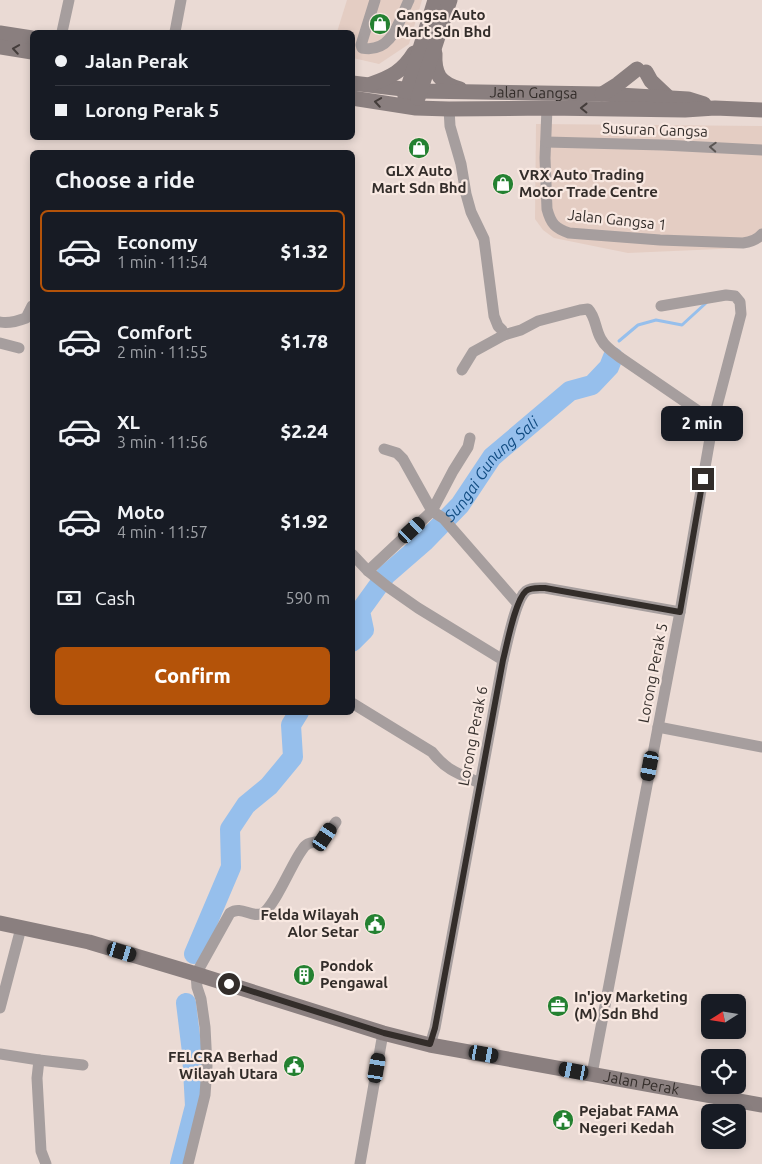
<!DOCTYPE html>
<meta charset="utf-8">
<style>
:root{--surface:#171b24;--page:#242831;--text:#f1f3f6;--muted:#9ea1a6;--line:#363941;--accent:#b45309}
body{margin:0;font-family:Ubuntu,sans-serif;background:var(--page);color:var(--text);height:100vh;display:flex;flex-direction:column;font-size:19px;white-space:nowrap}
*{box-sizing:border-box;margin:0}
p{font-size:16px;color:var(--muted)}
.icon{flex:none;width:28px;height:28px;fill:none;stroke:currentColor;stroke-width:2;stroke-linecap:round;stroke-linejoin:round}
.map{position:relative;flex:1;overflow:hidden}
.panel{position:absolute;left:30px;top:150px;width:325px;height:565px;display:flex;flex-direction:column;background:var(--surface);border-radius:8px;box-shadow:0 2px 8px #0003}
.panel>*{flex:none}
.banner{position:absolute;left:30px;top:30px;width:325px;height:110px;border-radius:8px;box-shadow:0 2px 8px #0003;display:grid;align-content:center;height:110px;padding:0 25px;background:var(--surface)}
.needle{width:32px;rotate:258deg}
.buttons{position:absolute;left:701px;top:994px;display:grid;gap:10px}
.buttons a{display:grid;place-items:center;width:45px;height:45px;border-radius:8px;background:var(--surface);box-shadow:0 2px 8px #0003;font-size:25px}
.end{position:absolute;width:22px;height:22px;margin:-11px;border:6px solid #332d2a;background:#fff;box-shadow:0 0 0 2px #fff}
.from{border-radius:50%}
.bubble{position:absolute;height:35px;border-radius:8px;background:var(--surface);box-shadow:0 2px 8px #0003;font-size:16px;font-weight:800;line-height:35px;text-align:center}
.car{position:absolute;width:15px;height:30px;margin:-15px -8px;border-radius:6px;box-shadow:0 0 4px 1px #0007;background:linear-gradient(#222 24%,#8ab4d8 0 40%,#222 0 76%,#8ab4d8 0 86%,#222 0)}
.banner b{display:flex;align-items:center;gap:18px;height:48px;font-size:19px}
.banner b+b{border-top:1px solid var(--line)}
.banner i{width:12px;height:12px;background:var(--text)}
ul{padding:0;list-style:none}
li{display:flex;align-items:center;gap:15px;height:82px;margin:0 10px 8px;padding:0 15px;border:2px solid transparent;border-radius:8px}
li div{flex:1}
li b{display:block;font-size:19px}
li em{font-style:normal;font-weight:800}
li.current{border-color:var(--accent)}
li>.icon{width:45px;height:45px;stroke-width:1.5}
h2{padding:0 25px;font-size:22px;line-height:60px}
.pay{display:flex;align-items:center;gap:12px;height:55px;padding:0 25px;font-size:19px}
.pay p{margin-inline-start:auto}
.button{display:flex;gap:10px;margin-top:auto;padding:10px 25px}
.button a{flex:1;height:58px;border-radius:8px;background:var(--accent);color:#fff;font-size:20px;font-weight:800;line-height:58px;text-align:center}
.map>svg:first-child{display:block}
.built{fill:#e4cdc3}
.lines{fill:none;stroke-linecap:round;stroke-linejoin:round}
.stream{stroke:#96bfec;stroke-width:3}
.river{stroke:#96bfec;stroke-width:20}
.street{stroke:#a69e9e;stroke-width:11}
.secondary{stroke:#8a7f7f;stroke-width:15}
.oneway{stroke:#443d3b}
.oneway2{stroke:#5b5553}
.route{stroke:#332d2a;stroke-width:6}
.labels{text-anchor:middle;stroke-width:4.5;stroke-linejoin:round;paint-order:stroke}
.poi-label{font-size:15px;font-weight:bold;fill:#332d2a;stroke:#f8e8e1;text-anchor:start}
.street-label{font-size:15px;fill:#332d2a;stroke:#f8e8e1}
.water-label{font-size:16px;font-style:italic;fill:#114c82;stroke:#f8e8e1}
</style>
<div class="map">
<svg width="762" height="1164" viewBox="0 0 762 1164">
<rect width="100%" height="100%" fill="#eadad4"/>
<g class="built">
<polygon points="347,0 422,0 409,44 379,64 353,58 352,32 337,32"/>
<polygon points="536,124 762,126 762,242 742,248 628,253 554,238 543,230 535,219"/>
</g>
<g class="lines">
<polyline class="stream" points="619,341 638,325 656,320 682,325 706,303"/>
<g class="river">
<path id="s1" d="M352,642L364,630L360,611L386,575L424,542L460,505L492,457L570,391L592,385L609,367L613,357"/>
<polyline points="194,954 231,867 230,829 246,805 269,786 293,757 291,725 299,712"/>
<polyline points="180,1164 195,1106 192,1052 186,1003"/>
</g>
<g class="street">
<path d="M375,0L361,45L362,48C392,54 399,21 409,0"/>
<polyline points="62,32 69,0"/>
<polyline points="175,32 181,0"/>
<path d="M547,108L545,158L547,209C551,224 555,228 569,233L660,240L743,243C751,242 757,240 762,234"/>
<path d="M449,109L450,126L461,164L466,194L471,212L484,239L494,316L498,326L502,330L504,335L521,330L538,321L580,310L588,309C596,317 595,329 601,339C605,347 613,352 621,358L713,421"/>
<polyline points="546,142 663,145 762,150"/>
<path d="M0,322C9,324 18,321 26,318L32,306"/>
<polyline points="0,343 19,348"/>
<polyline points="462,370 473,352 504,335"/>
<polyline points="384,449 397,453 403,459 432,511 443,518 518,604"/>
<polyline points="352,554 368,571 388,587 418,608 503,660"/>
<polyline points="368,571 432,511 453,471 468,447 470,438"/>
<path d="M352,703L432,752C447,771 459,774 480,783"/>
<polyline points="658,727 762,747"/>
<polyline points="0,1008 21,928"/>
<path d="M430,1045L435,1028L503,660C507,645 515,600 526,591C531,587 539,588 545,588L680,612"/>
<polyline points="0,1054 39,1060 37,1078 41,1151 46,1164"/>
<polyline points="39,1060 83,1065"/>
<polyline points="592,1074 680,612 713,421 741,314 740,302 735,296 726,295 661,306"/>
<path d="M188,1164L205,1095L207,1066L205,1027L201,999L197,987L196,974L230,913C242,905 252,919 263,913C275,906 292,863 302,850C308,840 314,844 322,840C328,837 332,827 336,822"/>
<polyline points="360,1164 383,1033"/>
</g>
<g class="secondary">
<polyline points="0,33 32,38"/>
<polyline points="0,47 32,52"/>
<path d="M435,53C434,75 440,83 460,89"/>
<polyline points="646,72 651,81 669,98"/>
<path id="s2" d="M352,83L420,91L602,94L688,99L704,104"/>
<path d="M371,84C391,77 403,71 414,53"/>
<polyline points="602,94 618,84 637,69"/>
<polyline points="405,97 435,0"/>
<polyline points="352,98 416,108 449,109 547,108 685,110 715,108 762,110"/>
<polyline points="418,98 450,0"/>
<path id="s3" d="M0,923L89,942L196,974L383,1033L430,1045L762,1105"/>
</g>
</g>
<defs><path id="oneway-chevron" d="M-2-3.5L2.5 0L-2 3.5" fill="none" stroke-width="1.6" stroke-linecap="round" stroke-linejoin="round" transform="scale(1.25)"/></defs>
<g class="oneway">
<use href="#oneway-chevron" transform="translate(16 49) rotate(-171)"/>
<use href="#oneway-chevron" transform="translate(378 102) rotate(-171)"/>
<use href="#oneway-chevron" transform="translate(584 108) rotate(-179)"/>
</g>
<use class="oneway2" href="#oneway-chevron" transform="translate(713 147) rotate(-177)"/>
<g class="lines">
<path class="route" d="M229,984L384,1033L430,1044L435,1028L503,660C507,645 515,600 526,591C531,587 539,588 545,588L680,612L703,479"/>
</g>
<defs>
<g id="shop-disc" transform="scale(1.125)"><circle r="9.5" fill="#248131" stroke="#f8e8e1"/><path d="M-5-2.5h2.3a2.7 3.5 0 0 1 5.4 0H5L5.5 6h-11ZM-1.5-2.5h3a1.5 2.3 0 0 0-3 0Z" fill="#fff"/></g>
<g id="civic-disc" transform="scale(1.125)"><circle r="9.5" fill="#248131" stroke="#f8e8e1"/><path d="M-.6-6.5H3V-4.5H.6V-3L4-1V1h2V6H-6V1h2V-1L-.6-3ZM-1.2 2.5V6h2.4V2.5Z" fill="#fff"/></g>
<g id="building-disc" transform="scale(1.125)"><circle r="9.5" fill="#248131" stroke="#f8e8e1"/><path d="M-4-6H4V6H1V3H-1V6H-4ZM-2.5-4.3h1.7v1.8h-1.7ZM.8-4.3h1.7v1.8H.8ZM-2.5-1h1.7V.8h-1.7ZM.8-1h1.7V.8H.8Z" fill="#fff"/></g>
<g id="office-disc" transform="scale(1.125)"><circle r="9.5" fill="#248131" stroke="#f8e8e1"/><path d="M-6-3h4V-5.5h4V-3h4V5H-6ZM-1-4.5V-3h2v-1.5ZM-6 0V1H6V0Z" fill="#fff"/></g>
</defs>
<g fill-rule="evenodd">
<use href="#shop-disc" x="380" y="24"/>
<use href="#shop-disc" x="419" y="148"/>
<use href="#shop-disc" x="503" y="184"/>
<use href="#civic-disc" x="375" y="924"/>
<use href="#building-disc" x="304" y="975"/>
<use href="#office-disc" x="558" y="1006"/>
<use href="#civic-disc" x="294" y="1066"/>
<use href="#civic-disc" x="563" y="1120"/>
</g>
<g class="labels">
<g class="poi-label">
<text x="396" y="20">Gangsa Auto<tspan x="396" dy="17">Mart Sdn Bhd</tspan></text>
<text x="419" y="176" text-anchor="middle">GLX Auto<tspan x="419" dy="17">Mart Sdn Bhd</tspan></text>
<text x="519" y="180">VRX Auto Trading<tspan x="519" dy="17">Motor Trade Centre</tspan></text>
<text x="359" y="920" text-anchor="end">Felda Wilayah<tspan x="359" dy="17">Alor Setar</tspan></text>
<text x="320" y="971">Pondok<tspan x="320" dy="17">Pengawal</tspan></text>
<text x="574" y="1002">In'joy Marketing<tspan x="574" dy="17">(M) Sdn Bhd</tspan></text>
<text x="278" y="1062" text-anchor="end">FELCRA Berhad<tspan x="278" dy="17">Wilayah Utara</tspan></text>
<text x="579" y="1116">Pejabat FAMA<tspan x="579" dy="17">Negeri Kedah</tspan></text>
</g>
<g class="street-label">
<text dy="5" stroke="none"><textPath href="#s2" startOffset="182">Jalan Gangsa</textPath></text>
<text transform="translate(655 130) rotate(2)" y="5">Susuran Gangsa</text>
<text transform="translate(617 220) rotate(6)" y="5">Jalan Gangsa 1</text>
<text transform="translate(653 673) rotate(-79)" y="5">Lorong Perak 5</text>
<text transform="translate(473 736) rotate(-79)" y="5">Lorong Perak 6</text>
<text dy="5" stroke="none"><textPath href="#s3" startOffset="662">Jalan Perak</textPath></text>
</g>
<g class="water-label">
<text dy="6" stroke="none"><textPath href="#s1" startOffset="231">Sungai Gunung Sali</textPath></text>
</g>
</g>
</svg>
<div class="buttons">
<a><svg class="needle" viewBox="-14 -14 28 28"><path d="M0-13l5 13h-10z" fill="#e53935"/><path d="M0 13l5-13h-10z" fill="#9ea1a6"/></svg></a>
<a><svg class="icon" aria-label="locate" viewBox="0 0 24 24"><circle cx="12" cy="12" r="6"/><path d="M12 2v4M12 18v4M2 12h4M18 12h4"/></svg></a>
<a><svg class="icon" aria-label="layers" viewBox="0 0 24 24"><path d="M12 4l9 5-9 5-9-5zM3 14l9 5 9-5"/></svg></a>
</div>
<i class="end from" style="left:229px;top:984px"></i>
<i class="end" style="left:703px;top:479px"></i>
<div class="bubble" style="left:661px;top:406px;width:82px">2 min</div>
<i class="car" style="left:412px;top:530px;rotate:47deg"></i>
<i class="car" style="left:650px;top:766px;rotate:191deg"></i>
<i class="car" style="left:325px;top:837px;rotate:34deg"></i>
<i class="car" style="left:122px;top:952px;rotate:107deg"></i>
<i class="car" style="left:484px;top:1054px;rotate:100deg"></i>
<i class="car" style="left:377px;top:1068px;rotate:10deg"></i>
<i class="car" style="left:574px;top:1071px;rotate:281deg"></i>
<div class="banner">
<b><i class="from"></i>Jalan Perak</b>
<b><i></i>Lorong Perak 5</b>
</div>
<section class="panel">
<h2>Choose a ride</h2>
<ul>
<li class="current"><svg class="icon" aria-label="car" viewBox="0 0 24 24"><path d="M5 17H2v-5l4-1 3-4h7l3 4 3 1v5h-3M9 17h6M6 11h13"/><circle cx="7" cy="17" r="2"/><circle cx="17" cy="17" r="2"/></svg><div><b>Economy</b><p>1 min · 11:54</p></div><em>$1.32</em></li>
<li><svg class="icon" aria-label="car" viewBox="0 0 24 24"><path d="M5 17H2v-5l4-1 3-4h7l3 4 3 1v5h-3M9 17h6M6 11h13"/><circle cx="7" cy="17" r="2"/><circle cx="17" cy="17" r="2"/></svg><div><b>Comfort</b><p>2 min · 11:55</p></div><em>$1.78</em></li>
<li><svg class="icon" aria-label="car" viewBox="0 0 24 24"><path d="M5 17H2v-5l4-1 3-4h7l3 4 3 1v5h-3M9 17h6M6 11h13"/><circle cx="7" cy="17" r="2"/><circle cx="17" cy="17" r="2"/></svg><div><b>XL</b><p>3 min · 11:56</p></div><em>$2.24</em></li>
<li><svg class="icon" aria-label="car" viewBox="0 0 24 24"><path d="M5 17H2v-5l4-1 3-4h7l3 4 3 1v5h-3M9 17h6M6 11h13"/><circle cx="7" cy="17" r="2"/><circle cx="17" cy="17" r="2"/></svg><div><b>Moto</b><p>4 min · 11:57</p></div><em>$1.92</em></li>
</ul>
<div class="pay"><svg class="icon" aria-label="cash" viewBox="0 0 24 24"><path d="M3 7h18v10H3z"/><circle cx="12" cy="12" r="2"/></svg>Cash<p>590 m</p></div>
<div class="button"><a>Confirm</a></div>
</section>
</div>
